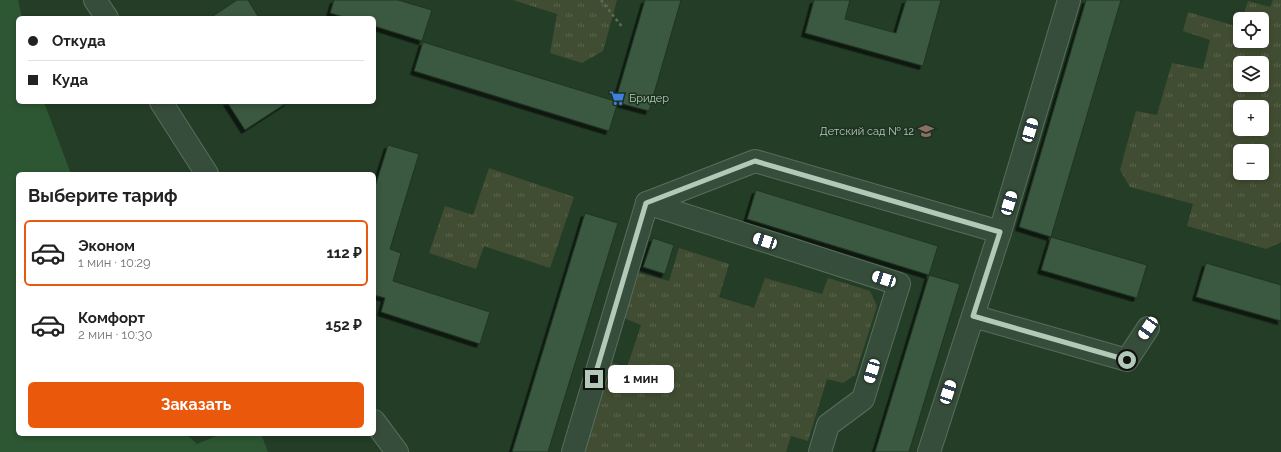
<!DOCTYPE html>
<html lang="ru">
<meta charset="utf-8">
<style>
:root{--surface:#fff;--page:#f6f6f6;--text:#222;--muted:#767676;--line:#e0e0e0;--accent:#ea580c}
body{margin:0;font-family:Raleway,sans-serif;background:var(--page);color:var(--text);height:100vh;display:flex;flex-direction:column;font-size:15px;white-space:nowrap}
*{box-sizing:border-box;margin:0}
p{font-size:13px;color:var(--muted)}
.icon{flex:none;width:22px;height:22px;fill:none;stroke:currentColor;stroke-width:2;stroke-linecap:round;stroke-linejoin:round}
.map{position:relative;flex:1;overflow:hidden}
.panel{position:absolute;left:16px;top:172px;width:360px;height:264px;display:flex;flex-direction:column;background:var(--surface);border-radius:6px;box-shadow:0 2px 6px #0003}
.panel>*{flex:none}
.top-card{position:absolute;left:16px;top:16px;width:360px;height:88px;border-radius:6px;box-shadow:0 2px 6px #0003;display:grid;align-content:center;height:88px;padding:0 12px;background:var(--surface)}
.tools{position:absolute;left:1233px;top:12px;display:grid;gap:8px}
.tools a{display:grid;place-items:center;width:36px;height:36px;border-radius:6px;background:var(--surface);box-shadow:0 2px 6px #0003;font-size:20px}
.end{position:absolute;width:18px;height:18px;margin:-9px;border:5px solid #b3c9b7;background:#111;box-shadow:0 0 0 2px #111}
.from{border-radius:50%}
.bubble{position:absolute;height:28px;border-radius:6px;background:var(--surface);box-shadow:0 2px 6px #0003;font-size:13px;font-weight:700;line-height:28px;text-align:center}
.car{position:absolute;width:12px;height:24px;margin:-12px -6px;border-radius:5px;box-shadow:0 0 3px 1px #0007;background:linear-gradient(#fff 24%,#345 0 40%,#fff 0 76%,#345 0 86%,#fff 0)}
.top-card b{display:flex;align-items:center;gap:14px;height:38px;font-size:15px}
.top-card b+b{border-top:1px solid var(--line)}
.top-card i{width:10px;height:10px;background:var(--text)}
ul{padding:0;list-style:none}
li{display:flex;align-items:center;gap:12px;height:66px;margin:0 8px 6px;padding:0 4px;border:2px solid transparent;border-radius:6px}
li div{flex:1}
li b{display:block;font-size:15px}
li em{font-style:normal;font-weight:700}
li.active{border-color:var(--accent)}
li>.icon{width:36px;height:36px;stroke-width:1.5}
h2{padding:0 12px;font-size:18px;line-height:48px}
.button{display:flex;gap:8px;margin-top:auto;padding:8px 12px}
.button a{flex:1;height:46px;border-radius:6px;background:var(--accent);color:#fff;font-size:16px;font-weight:700;line-height:46px;text-align:center}
.map>svg:first-child{display:block}
.grass{fill:url(#grass-tufts);fill-rule:evenodd}
.water{fill:#2d5733}
.building{fill:#3b593f;stroke:#1f3422;filter:url(#shadow)}
.lines{fill:none;stroke-linecap:round;stroke-linejoin:round}
.minor-casing{stroke:#586e5c;stroke-width:24}
.path{stroke:#5a6c54;stroke-width:2.5;stroke-dasharray:3 3;stroke-linecap:butt}
.minor{stroke:#374d3b;stroke-width:22}
.route{stroke:#b3c9b7;stroke-width:5}
.labels{text-anchor:middle;stroke-width:3;stroke-linejoin:round;paint-order:stroke}
.poi-label{font-size:11px;fill:#b3c9b7;stroke:#1d3220;text-anchor:start}
</style>
<div class="map">
<svg width="1281" height="452" viewBox="0 0 1281 452">
<defs>
<pattern id="grass-tufts" width="24" height="20" patternUnits="userSpaceOnUse"><rect width="24" height="20" fill="#414d32"/><path d="M3 7l-1-3M5 7V3M7 7l1-3M15 17l-1-3M17 17v-4M19 17l1-3" fill="none" stroke="#5a654d"/></pattern>
<filter id="shadow"><feDropShadow dx="-3.5" dy="3.5" stdDeviation="0" flood-color="#0009"/></filter>
</defs>
<rect width="100%" height="100%" fill="#243d27"/>
<g class="grass">
<polygon points="513,0 617,0 603,51 582,63 550,53 557,14"/>
<path d="M1273,0H1281V242L1266,249L1187,226L1193,204L1130,187L1120,170L1136,111L1157,115L1172,63L1203,69L1210,40L1183,31L1188,12L1239,27L1240,24V41H1262V19H1242L1248,1L1270,7ZM1240,63H1262V85H1240ZM1240,107H1262V129H1240ZM1240,151H1262V173H1240Z"/>
<polygon points="489,168 574,197 550,268 484,246 476,269 429,253 445,206 473,215"/>
<polygon points="679,248 729,264 719,297 754,308 765,278 822,294 828,278 870,291 877,306 855,375 843,383 827,379 808,441 791,436 786,452 582,452 610,362 627,367 641,325 624,318 639,273 669,281"/>
</g>
<polygon class="water" points="0,0 18,0 22,18 18,18 18,102 44,102 71,174 18,174 18,434 186,434 197,444 221,434 261,434 268,452 0,452"/>
<g class="building">
<polygon points="237,0 248,0 259,18 210,18"/>
<polygon points="334,0 398,0 432,10 422,41 374,26 374,18 347,18 330,13"/>
<polygon points="645,0 681,0 649,111 615,102"/>
<polygon points="814,0 850,0 845,19 896,33 906,0 941,0 923,66 805,33"/>
<polygon points="1086,0 1121,0 1051,237 1019,227"/>
<polygon points="423,42 618,102 609,131 414,71"/>
<polygon points="227,102 288,102 245,130"/>
<polygon points="388,145 419,154 390,249 401,253 393,281 490,312 480,344 381,312 385,298 374,295 374,190"/>
<polygon points="756,190 938,246 929,275 747,219"/>
<polygon points="585,213 618,223 548,452 512,452"/>
<polygon points="1051,237 1147,265 1137,298 1041,270"/>
<polygon points="653,238 674,245 665,274 643,267"/>
<polygon points="1206,263 1281,285 1281,321 1196,297"/>
<polygon points="929,275 960,284 909,452 875,452"/>
</g>
<g class="lines">
<g class="minor-casing">
<g id="minor">
<polyline points="95,0 107,18"/>
<polyline points="161,102 207,174"/>
<polyline points="647,203 899,284 863,399 828,425 820,452"/>
<polyline points="647,203 755,161 1000,232"/>
<polyline points="973,316 1127,360 1148,328"/>
<polyline points="374,421 397,452"/>
<polyline points="573,452 647,203"/>
<polyline points="929,452 1000,232 1069,0"/>
</g>
</g>
<polyline class="path" points="601,0 623,28"/>
<use href="#minor" class="minor"/>
</g>
<g class="lines">
<polyline class="route" points="594,379 646,203 755,161 1000,232 973,316 1127,360"/>
</g>
<defs>
<g id="supermarket-bare" transform="scale(1.2)"><path d="M-6-5.5h2.5l.6 2H6L4.5 2H-2.5L-4.4-4H-6ZM-1.5 3.2a1.3 1.3 0 1 0 .1 0ZM3 3.2a1.3 1.3 0 1 0 .1 0Z" fill="#3f7fe0" stroke="#1d3220" stroke-width="2.5" paint-order="stroke"/></g>
<g id="school-bare" transform="scale(1.2)"><path d="M0-5L7-2L0 1L-7-2ZM-4 1L0 2.5L4 1V4Q0 6-4 4Z" fill="#8d6e63" stroke="#1d3220" stroke-width="2.5" paint-order="stroke"/></g>
</defs>
<g fill-rule="evenodd">
<use href="#supermarket-bare" x="617" y="98"/>
<use href="#school-bare" x="926" y="131"/>
</g>
<g class="labels">
<g class="poi-label">
<text x="629" y="102">Бридер</text>
<text x="914" y="135" text-anchor="end">Детский сад № 12</text>
</g>
</g>
</svg>
<div class="tools">
<a><svg class="icon" aria-label="locate" viewBox="0 0 24 24"><circle cx="12" cy="12" r="6"/><path d="M12 2v4M12 18v4M2 12h4M18 12h4"/></svg></a>
<a><svg class="icon" aria-label="layers" viewBox="0 0 24 24"><path d="M12 4l9 5-9 5-9-5zM3 14l9 5 9-5"/></svg></a>
<a>+</a>
<a>−</a>
</div>
<i class="end from" style="left:1127px;top:360px"></i>
<i class="end" style="left:594px;top:379px"></i>
<div class="bubble" style="left:608px;top:365px;width:66px">1 мин</div>
<i class="car" style="left:1030px;top:130px;rotate:17deg"></i>
<i class="car" style="left:1009px;top:203px;rotate:17deg"></i>
<i class="car" style="left:765px;top:241px;rotate:288deg"></i>
<i class="car" style="left:884px;top:279px;rotate:288deg"></i>
<i class="car" style="left:1148px;top:328px;rotate:214deg"></i>
<i class="car" style="left:872px;top:371px;rotate:197deg"></i>
<i class="car" style="left:948px;top:392px;rotate:18deg"></i>
<div class="top-card">
<b><i class="from"></i>Откуда</b>
<b><i></i>Куда</b>
</div>
<section class="panel">
<h2>Выберите тариф</h2>
<ul>
<li class="active"><svg class="icon" aria-label="car" viewBox="0 0 24 24"><path d="M5 17H2v-5l4-1 3-4h7l3 4 3 1v5h-3M9 17h6M6 11h13"/><circle cx="7" cy="17" r="2"/><circle cx="17" cy="17" r="2"/></svg><div><b>Эконом</b><p>1 мин · 10:29</p></div><em>112 ₽</em></li>
<li><svg class="icon" aria-label="car" viewBox="0 0 24 24"><path d="M5 17H2v-5l4-1 3-4h7l3 4 3 1v5h-3M9 17h6M6 11h13"/><circle cx="7" cy="17" r="2"/><circle cx="17" cy="17" r="2"/></svg><div><b>Комфорт</b><p>2 мин · 10:30</p></div><em>152 ₽</em></li>
</ul>
<div class="button"><a>Заказать</a></div>
</section>
</div>
